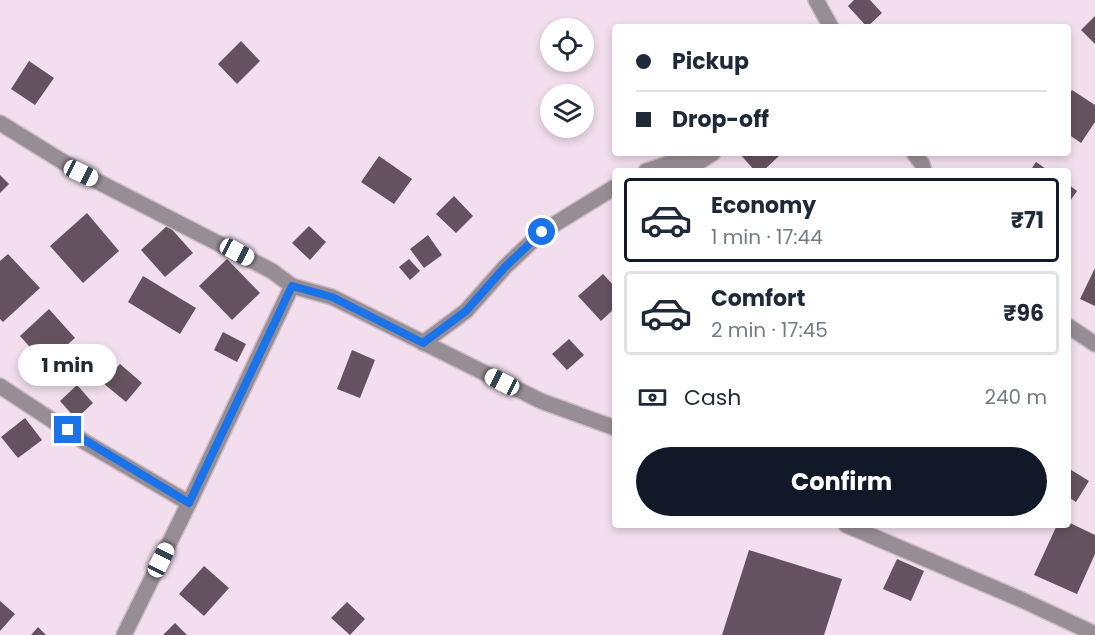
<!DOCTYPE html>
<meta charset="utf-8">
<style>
:root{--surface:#fff;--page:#f6f6f7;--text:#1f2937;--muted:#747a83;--line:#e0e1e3;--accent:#111827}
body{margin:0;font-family:Poppins,sans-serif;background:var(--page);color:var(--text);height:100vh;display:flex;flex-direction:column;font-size:22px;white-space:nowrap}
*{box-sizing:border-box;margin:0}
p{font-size:20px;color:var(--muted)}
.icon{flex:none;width:33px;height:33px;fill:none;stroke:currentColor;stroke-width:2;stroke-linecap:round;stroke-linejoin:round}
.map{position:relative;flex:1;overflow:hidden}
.side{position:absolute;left:612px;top:168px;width:459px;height:360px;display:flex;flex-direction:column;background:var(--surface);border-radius:6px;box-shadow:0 3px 9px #0003}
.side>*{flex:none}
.top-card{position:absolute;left:612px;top:24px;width:459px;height:132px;border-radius:6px;box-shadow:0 3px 9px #0003;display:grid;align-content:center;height:132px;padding:0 24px;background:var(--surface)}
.fabs{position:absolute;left:540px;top:18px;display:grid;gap:12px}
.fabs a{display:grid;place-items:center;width:54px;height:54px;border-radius:50%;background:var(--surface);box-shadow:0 3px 9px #0003;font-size:30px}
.end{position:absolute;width:27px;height:27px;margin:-14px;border:8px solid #1a73e8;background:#fff;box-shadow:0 0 0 3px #fff}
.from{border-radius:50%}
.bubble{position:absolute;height:42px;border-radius:21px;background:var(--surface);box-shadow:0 3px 9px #0003;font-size:20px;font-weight:700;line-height:42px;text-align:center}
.car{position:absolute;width:18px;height:36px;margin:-18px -9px;border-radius:8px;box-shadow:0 0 4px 2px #0007;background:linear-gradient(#fff 24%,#345 0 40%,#fff 0 76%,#345 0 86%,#fff 0)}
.top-card b{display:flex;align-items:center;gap:21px;height:57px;font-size:22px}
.top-card b+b{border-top:2px solid var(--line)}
.top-card i{width:15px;height:15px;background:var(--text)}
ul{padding:10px 0 0;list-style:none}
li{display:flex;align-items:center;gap:18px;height:84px;margin:0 12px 9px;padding:0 12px;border:3px solid var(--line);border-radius:6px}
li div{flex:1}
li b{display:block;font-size:22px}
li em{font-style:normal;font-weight:700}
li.selected{border-color:var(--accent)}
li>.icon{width:54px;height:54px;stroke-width:1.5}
.pay{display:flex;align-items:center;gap:15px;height:66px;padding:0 24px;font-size:22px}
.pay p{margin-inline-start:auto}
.action{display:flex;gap:12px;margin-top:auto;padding:12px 24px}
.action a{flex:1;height:69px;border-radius:36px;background:var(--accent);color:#fff;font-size:24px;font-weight:700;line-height:69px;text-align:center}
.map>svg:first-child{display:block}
.building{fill:#64535f}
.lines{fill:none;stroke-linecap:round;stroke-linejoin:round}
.minor-casing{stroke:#cebcc9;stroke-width:18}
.minor{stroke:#968e94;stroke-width:15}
.route{stroke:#1a73e8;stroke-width:8}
</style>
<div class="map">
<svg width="1095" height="635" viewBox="0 0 1095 635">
<rect width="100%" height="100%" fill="#f2deed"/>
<g class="building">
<polygon points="854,0 870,0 882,13 867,27 848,6"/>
<polygon points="1095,16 1095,44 1081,30"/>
<polygon points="241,41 260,61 237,84 218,64"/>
<polygon points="29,61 54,78 35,105 11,89"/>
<polygon points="1072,90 1095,105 1095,122 1081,143 1068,134 1068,95"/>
<polygon points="739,153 779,153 780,155 763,171 755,171"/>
<polygon points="379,156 412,179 394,204 361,182"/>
<polygon points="1036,162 1049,171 1030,171"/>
<polygon points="0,175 9,184 0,193"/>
<polygon points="1068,184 1077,191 1068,204"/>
<polygon points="454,196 473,216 456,233 436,214"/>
<polygon points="87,213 119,251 83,283 50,246"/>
<polygon points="168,225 193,253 165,277 141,250"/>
<polygon points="309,226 326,242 310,260 292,243"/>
<polygon points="428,235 442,255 424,268 410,249"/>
<polygon points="8,254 40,288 3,322 0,319 0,261"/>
<polygon points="227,259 260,293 232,320 199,286"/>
<polygon points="409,259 420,271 410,280 399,267"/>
<polygon points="1095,268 1095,306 1080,299"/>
<polygon points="603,274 615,287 615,308 601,321 578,296"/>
<polygon points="143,276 196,308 180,334 128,302"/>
<polygon points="49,309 75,338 45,364 20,336"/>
<polygon points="223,332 246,344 237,362 214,350"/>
<polygon points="569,339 584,355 567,370 552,354"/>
<polygon points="352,350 375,360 360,398 337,389"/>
<polygon points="120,364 142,383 126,402 103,383"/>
<polygon points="77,385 93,403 76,419 60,401"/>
<polygon points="25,418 42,440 18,458 1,437"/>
<polygon points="1068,468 1089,481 1076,502 1068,497"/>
<polygon points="1068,522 1095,535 1095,554 1077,594 1034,575 1057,525 1068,525"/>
<polygon points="749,550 842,579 824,635 722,635"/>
<polygon points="897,559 924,571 911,601 883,589"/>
<polygon points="204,566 229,588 204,616 179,594"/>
<polygon points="0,601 15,614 0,631"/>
<polygon points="347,602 365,619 350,635 331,618"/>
<polygon points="175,623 187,635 163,635"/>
<polygon points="38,627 46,635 31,635"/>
</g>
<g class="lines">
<g class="minor-casing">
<g id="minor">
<polyline points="816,0 831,27"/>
<polyline points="0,123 81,173 272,271 292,286"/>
<polyline points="914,153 922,164 924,171"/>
<polyline points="646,171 673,162 696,164 713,153"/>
<polyline points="1068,326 1095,344"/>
<polyline points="423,343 466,311 505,267 542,232 615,187"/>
<polyline points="0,386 85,442 189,503"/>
<polyline points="846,525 1020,599 1095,634"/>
<polyline points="124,635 189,503 292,286 332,297 541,401 615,428"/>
</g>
</g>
<use href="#minor" class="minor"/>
</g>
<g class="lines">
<polyline class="route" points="68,430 189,503 292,286 332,297 423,343 466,311 505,267 542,232"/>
</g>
</svg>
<div class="fabs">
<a><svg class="icon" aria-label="locate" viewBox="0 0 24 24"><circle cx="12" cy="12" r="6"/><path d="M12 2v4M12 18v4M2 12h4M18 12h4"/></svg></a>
<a><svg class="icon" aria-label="layers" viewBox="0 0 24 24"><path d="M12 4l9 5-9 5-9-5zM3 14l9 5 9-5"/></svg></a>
</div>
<i class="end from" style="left:542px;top:232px"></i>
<i class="end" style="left:68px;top:430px"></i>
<div class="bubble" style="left:18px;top:344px;width:99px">1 min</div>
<i class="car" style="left:81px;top:173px;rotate:116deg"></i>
<i class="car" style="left:237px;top:252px;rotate:118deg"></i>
<i class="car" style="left:502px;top:382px;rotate:297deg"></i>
<i class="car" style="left:161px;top:560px;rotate:26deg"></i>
<div class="top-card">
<b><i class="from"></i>Pickup</b>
<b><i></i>Drop-off</b>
</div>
<section class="side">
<ul>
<li class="selected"><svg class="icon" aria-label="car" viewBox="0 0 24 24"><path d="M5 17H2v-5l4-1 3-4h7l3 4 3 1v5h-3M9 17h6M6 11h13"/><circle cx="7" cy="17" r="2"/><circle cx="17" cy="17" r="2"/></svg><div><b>Economy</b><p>1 min · 17:44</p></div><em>₹71</em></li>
<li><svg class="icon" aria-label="car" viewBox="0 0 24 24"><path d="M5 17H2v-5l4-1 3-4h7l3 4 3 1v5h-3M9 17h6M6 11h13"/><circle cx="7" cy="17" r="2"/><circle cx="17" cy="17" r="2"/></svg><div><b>Comfort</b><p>2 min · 17:45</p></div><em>₹96</em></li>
</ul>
<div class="pay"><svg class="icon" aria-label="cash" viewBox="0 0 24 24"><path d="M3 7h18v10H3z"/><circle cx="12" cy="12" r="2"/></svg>Cash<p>240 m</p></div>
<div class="action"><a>Confirm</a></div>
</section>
</div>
